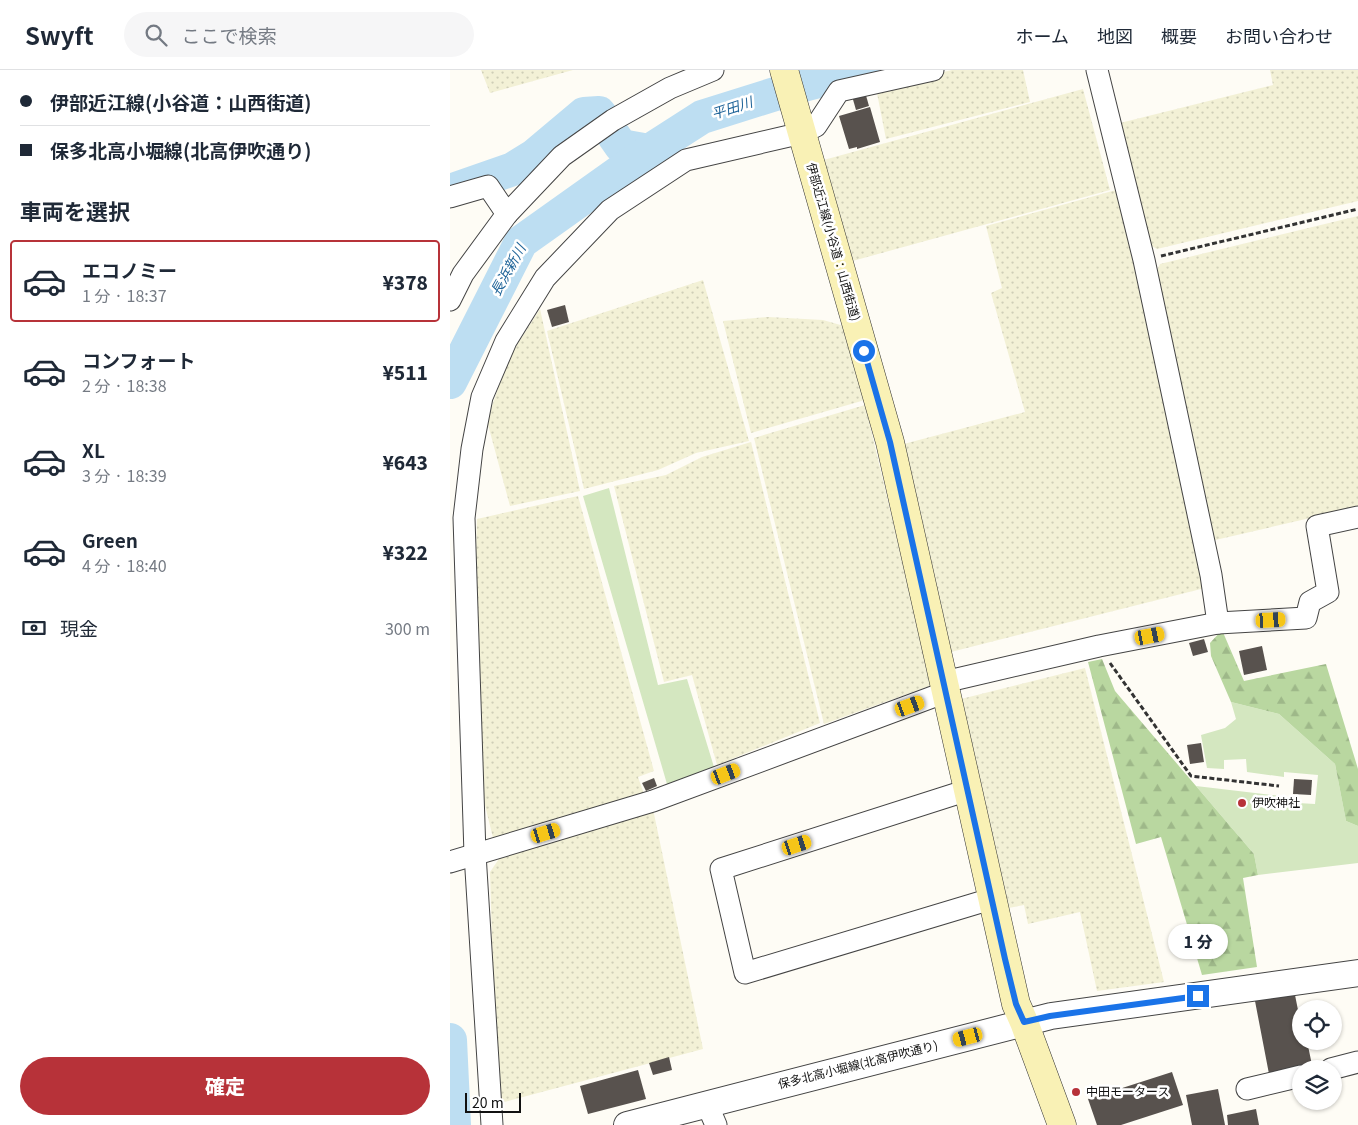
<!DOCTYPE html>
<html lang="ja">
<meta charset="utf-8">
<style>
:root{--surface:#fff;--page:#f6f6f7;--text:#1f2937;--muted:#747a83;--line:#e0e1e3;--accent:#b73239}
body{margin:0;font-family:Georgia,"Noto Sans JP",serif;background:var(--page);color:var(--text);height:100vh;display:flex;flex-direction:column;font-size:19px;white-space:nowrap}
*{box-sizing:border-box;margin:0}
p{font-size:16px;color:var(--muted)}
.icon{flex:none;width:28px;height:28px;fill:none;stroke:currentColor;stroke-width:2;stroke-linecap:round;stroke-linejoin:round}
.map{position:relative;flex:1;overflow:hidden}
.side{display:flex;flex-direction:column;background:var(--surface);width:450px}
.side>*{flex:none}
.banner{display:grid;align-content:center;height:110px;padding:0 20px;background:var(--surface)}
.fabs{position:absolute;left:842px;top:930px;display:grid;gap:10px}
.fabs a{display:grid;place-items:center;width:50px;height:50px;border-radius:50%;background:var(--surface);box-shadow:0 1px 4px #0004;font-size:25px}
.scale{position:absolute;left:15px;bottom:12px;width:56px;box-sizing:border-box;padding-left:5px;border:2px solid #111;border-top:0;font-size:14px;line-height:18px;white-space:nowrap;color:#111;-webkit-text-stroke:4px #fff;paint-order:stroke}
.end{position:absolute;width:22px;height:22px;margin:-11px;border:6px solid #1a73e8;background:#fff;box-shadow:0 0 0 2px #fff}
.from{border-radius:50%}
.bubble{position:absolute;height:35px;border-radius:18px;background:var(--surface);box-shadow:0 1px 4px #0004;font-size:16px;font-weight:800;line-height:35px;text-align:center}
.car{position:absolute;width:15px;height:30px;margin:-15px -8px;border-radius:6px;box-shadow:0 0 4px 1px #0007;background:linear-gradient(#f5c518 24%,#345 0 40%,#f5c518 0 76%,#345 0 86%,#f5c518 0)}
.banner b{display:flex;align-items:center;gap:18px;height:48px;font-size:19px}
.banner b+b{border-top:1px solid var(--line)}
.banner i{width:12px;height:12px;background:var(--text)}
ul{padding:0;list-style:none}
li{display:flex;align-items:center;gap:15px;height:82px;margin:0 10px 8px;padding:0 10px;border:2px solid transparent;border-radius:5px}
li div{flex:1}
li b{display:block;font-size:19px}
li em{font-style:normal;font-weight:800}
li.active{border-color:var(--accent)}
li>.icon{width:45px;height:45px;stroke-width:1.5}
h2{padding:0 20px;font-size:22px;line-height:60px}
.pay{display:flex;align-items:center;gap:12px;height:55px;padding:0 20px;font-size:19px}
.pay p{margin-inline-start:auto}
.cta{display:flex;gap:10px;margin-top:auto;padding:10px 20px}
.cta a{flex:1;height:58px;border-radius:30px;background:var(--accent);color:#fff;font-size:20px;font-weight:800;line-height:58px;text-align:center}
header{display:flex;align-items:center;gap:30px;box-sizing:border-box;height:70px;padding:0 25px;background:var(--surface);border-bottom:1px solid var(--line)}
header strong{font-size:24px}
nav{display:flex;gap:28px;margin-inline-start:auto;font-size:18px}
.search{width:350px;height:45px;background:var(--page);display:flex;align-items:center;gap:12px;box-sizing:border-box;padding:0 18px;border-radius:28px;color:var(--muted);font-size:19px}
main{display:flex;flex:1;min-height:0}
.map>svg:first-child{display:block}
.farmland{fill:url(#farmland-dots)}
.grass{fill:#d4e7c0}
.forest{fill:url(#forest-firs)}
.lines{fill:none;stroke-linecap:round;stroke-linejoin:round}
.river{stroke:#bddef2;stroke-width:34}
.building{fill:#58524e}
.minor-casing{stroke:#444;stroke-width:23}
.tertiary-casing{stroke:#444;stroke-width:28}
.secondary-casing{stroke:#333;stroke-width:29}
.path{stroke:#333;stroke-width:3;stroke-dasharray:5 2.5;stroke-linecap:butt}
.minor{stroke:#fff;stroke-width:21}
.tertiary{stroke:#fff;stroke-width:26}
.secondary{stroke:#f9f1b5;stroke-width:28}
.route{stroke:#1a73e8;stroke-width:6}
.poi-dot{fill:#b73239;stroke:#fff;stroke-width:2}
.labels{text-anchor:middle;stroke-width:5;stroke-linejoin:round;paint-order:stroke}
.street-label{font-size:12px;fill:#111;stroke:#fff}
.poi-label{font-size:12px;fill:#111;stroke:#fff;text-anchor:start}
.water-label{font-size:14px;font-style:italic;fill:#22669a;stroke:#fff}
</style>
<header>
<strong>Swyft</strong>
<div class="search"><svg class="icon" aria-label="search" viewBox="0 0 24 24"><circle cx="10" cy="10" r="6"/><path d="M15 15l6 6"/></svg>ここで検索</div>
<nav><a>ホーム</a><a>地図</a><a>概要</a><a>お問い合わせ</a></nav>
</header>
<main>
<section class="side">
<div class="banner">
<b><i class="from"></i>伊部近江線(小谷道：山西街道)</b>
<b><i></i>保多北高小堀線(北高伊吹通り)</b>
</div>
<h2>車両を選択</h2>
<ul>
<li class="active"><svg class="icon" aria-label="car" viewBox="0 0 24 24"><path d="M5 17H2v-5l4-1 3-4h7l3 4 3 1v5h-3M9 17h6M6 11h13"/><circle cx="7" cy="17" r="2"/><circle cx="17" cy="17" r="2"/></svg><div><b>エコノミー</b><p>1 分 · 18:37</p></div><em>¥378</em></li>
<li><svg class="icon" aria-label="car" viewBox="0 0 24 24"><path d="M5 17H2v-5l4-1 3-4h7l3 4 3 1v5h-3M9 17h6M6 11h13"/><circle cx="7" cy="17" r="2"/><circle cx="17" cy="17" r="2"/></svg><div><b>コンフォート</b><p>2 分 · 18:38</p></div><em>¥511</em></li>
<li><svg class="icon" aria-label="car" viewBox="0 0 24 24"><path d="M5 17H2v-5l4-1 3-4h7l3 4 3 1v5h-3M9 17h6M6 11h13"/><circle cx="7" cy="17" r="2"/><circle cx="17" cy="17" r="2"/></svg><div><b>XL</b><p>3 分 · 18:39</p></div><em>¥643</em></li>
<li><svg class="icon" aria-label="car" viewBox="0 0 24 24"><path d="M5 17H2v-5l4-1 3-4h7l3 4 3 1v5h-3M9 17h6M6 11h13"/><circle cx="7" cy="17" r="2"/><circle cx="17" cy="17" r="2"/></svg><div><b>Green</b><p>4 分 · 18:40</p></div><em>¥322</em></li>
</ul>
<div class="pay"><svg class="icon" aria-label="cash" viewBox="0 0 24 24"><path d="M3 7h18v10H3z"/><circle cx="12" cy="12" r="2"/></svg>現金<p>300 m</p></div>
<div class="cta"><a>確定</a></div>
</section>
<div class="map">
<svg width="908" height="1055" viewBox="0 0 908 1055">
<defs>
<pattern id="farmland-dots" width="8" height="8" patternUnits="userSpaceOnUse" patternTransform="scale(1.25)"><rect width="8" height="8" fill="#f3f1d6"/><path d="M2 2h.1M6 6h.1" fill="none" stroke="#cfceb7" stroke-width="1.8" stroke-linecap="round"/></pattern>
<pattern id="forest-firs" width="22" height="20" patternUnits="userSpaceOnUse" patternTransform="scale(1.25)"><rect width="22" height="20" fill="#b9d7a0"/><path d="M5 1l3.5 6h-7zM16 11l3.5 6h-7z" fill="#9eb889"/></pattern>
</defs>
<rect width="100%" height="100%" fill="#fefcf5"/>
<g class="farmland">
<polygon points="31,0 123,0 40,23"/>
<polygon points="502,0 573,0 580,32 436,69 426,18"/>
<polygon points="820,0 908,0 908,131 707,179 700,175 670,53 823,15"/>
<polygon points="633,19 660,120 399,192 370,91"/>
<polygon points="666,120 710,306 755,518 497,583 450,375 575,342 541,223 552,218 536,156"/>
<polygon points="908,146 908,437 761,471 704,206 710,194"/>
<polygon points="253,210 299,371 246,383 208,400 134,419 97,261"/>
<polygon points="90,239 130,421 60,436 37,351 58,289"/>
<polygon points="318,247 373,250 394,256 415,330 301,363 273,251"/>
<polygon points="415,335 482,615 374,654 304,368"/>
<polygon points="301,372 370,653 267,695 242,605 214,612 164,416 216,405 252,387"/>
<polygon points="128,426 204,701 188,707 194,724 44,772 33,727 25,520 27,449"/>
<polygon points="635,598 714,912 647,921 630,842 578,854 574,835 553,839 511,629"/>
<polygon points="203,739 253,979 47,1034 40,802 53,783"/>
</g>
<g class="grass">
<polygon points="159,418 208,615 237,609 264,697 217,714 133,426"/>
<polygon points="781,632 829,644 885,694 896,751 908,756 908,793 808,805 804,784 746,716 831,726 831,732 865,734 868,705 834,702 834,707 797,702 796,689 774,690 774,699 757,698 751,665 775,658 786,649"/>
</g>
<g class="forest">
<polygon points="772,560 794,611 876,594 908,699 908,756 896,751 885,694 829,644 781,632 761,586 760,573"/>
<polygon points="652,589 665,621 804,784 808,805 793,808 807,897 752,905 711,767 686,774 638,592"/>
</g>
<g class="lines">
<g class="river">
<polyline points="164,66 171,76 199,81"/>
<polyline points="0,121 63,99 84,86 134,44 149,43 153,48"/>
<polyline points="0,312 71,172 199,81 252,47 357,14 412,0"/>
<polyline points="0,970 4,1055"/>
</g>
</g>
<g class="building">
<polygon points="415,22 419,36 406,40 402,26"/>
<polygon points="420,37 430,72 407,79 407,77 399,79 389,46"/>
<polygon points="115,235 119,252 102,257 97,240"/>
<polygon points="754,569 758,582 743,586 739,573"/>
<polygon points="812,576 817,600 794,605 789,581"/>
<polygon points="751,673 754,692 740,694 737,675"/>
<polygon points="204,708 207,716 196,721 192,713"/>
<polygon points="844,709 862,710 861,725 843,724"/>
<polygon points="840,925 840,926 845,925 849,945 851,945 851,971 857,971 862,995 819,1004 805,931"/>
<polygon points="219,987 222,1000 203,1005 199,993"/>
<polygon points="188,1000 196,1029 138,1044 130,1016"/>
<polygon points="722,1002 733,1035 671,1055 647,1055 638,1029"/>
<polygon points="768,1019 775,1055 742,1055 736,1025"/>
<polygon points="806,1039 809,1055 778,1055 777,1045"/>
</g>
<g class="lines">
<g class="minor-casing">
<g id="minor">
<polyline points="647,0 694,190 761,505 768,553"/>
<polyline points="0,127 38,116 57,144"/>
<polyline points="0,230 13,204 57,144 112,86 163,50 220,18 263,0"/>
<polyline points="494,612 649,576 768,553 856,548 860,532 878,522 867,456 908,447"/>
<polyline points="518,720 271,799 295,903 541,829"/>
<polyline points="0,792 203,731 496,622"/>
<polyline points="881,999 908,992"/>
<polyline points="797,1019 851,1006"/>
<polyline points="257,1034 266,1055"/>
<polyline points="42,1055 25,784 14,448 22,379 32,327 56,271 95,208 160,140 236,90 352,63 366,56 389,21 483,0"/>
</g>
</g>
<g class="tertiary-casing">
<polyline id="tertiary" points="177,1055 601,946 908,903"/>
</g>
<g class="secondary-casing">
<polyline id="secondary" points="334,0 440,372 566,934 574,952 612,1055"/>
</g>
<g class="path">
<polyline points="711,186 908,139"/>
<polyline points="660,593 741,706 829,716"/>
</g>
<use href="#minor" class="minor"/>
<use href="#tertiary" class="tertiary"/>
<use href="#secondary" class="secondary"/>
</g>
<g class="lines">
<polyline class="route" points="414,281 440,372 555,889 566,934 574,952 600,946 748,926"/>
</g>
<g class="poi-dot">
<circle cx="792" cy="733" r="5"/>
<circle cx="626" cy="1022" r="5"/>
</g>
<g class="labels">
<g class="street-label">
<text transform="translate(383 172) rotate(74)" y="4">伊部近江線(小谷道：山西街道)</text>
<text transform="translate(408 995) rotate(-14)" y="4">保多北高小堀線(北高伊吹通り)</text>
</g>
<g class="poi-label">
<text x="802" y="737">伊吹神社</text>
<text x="636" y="1026">中田モータース</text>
</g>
<g class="water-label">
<text transform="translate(282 38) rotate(-18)" y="5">平田川</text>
<text transform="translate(58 200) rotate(-61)" y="5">長浜新川</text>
</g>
</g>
</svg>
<div class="fabs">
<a><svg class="icon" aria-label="locate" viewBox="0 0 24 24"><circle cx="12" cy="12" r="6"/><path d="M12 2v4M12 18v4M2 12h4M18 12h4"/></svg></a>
<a><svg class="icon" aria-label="layers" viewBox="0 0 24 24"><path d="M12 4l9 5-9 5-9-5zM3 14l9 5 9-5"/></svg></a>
</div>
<div class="scale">20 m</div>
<i class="end from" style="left:414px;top:281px"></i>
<i class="end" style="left:748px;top:926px"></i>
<div class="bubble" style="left:718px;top:854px;width:60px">1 分</div>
<i class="car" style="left:821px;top:550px;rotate:87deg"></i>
<i class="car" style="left:700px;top:566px;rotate:79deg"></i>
<i class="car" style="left:460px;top:636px;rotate:70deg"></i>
<i class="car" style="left:276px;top:704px;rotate:69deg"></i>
<i class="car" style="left:96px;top:763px;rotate:73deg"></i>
<i class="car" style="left:347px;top:775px;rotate:72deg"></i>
<i class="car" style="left:518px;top:967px;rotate:255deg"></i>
</div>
</main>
